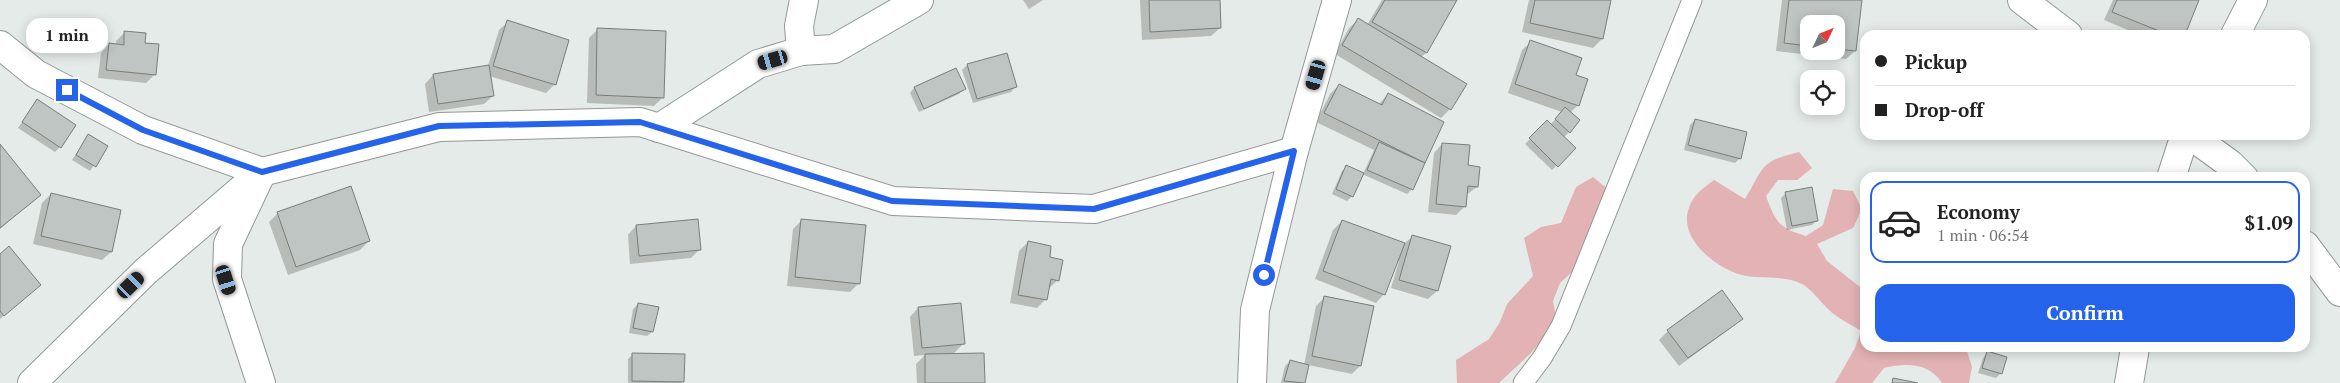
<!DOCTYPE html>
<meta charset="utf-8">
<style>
:root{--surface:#fff;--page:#f6f6f6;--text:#222;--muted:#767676;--line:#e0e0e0;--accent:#2563eb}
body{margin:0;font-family:"PT Serif",serif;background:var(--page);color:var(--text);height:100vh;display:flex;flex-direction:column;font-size:19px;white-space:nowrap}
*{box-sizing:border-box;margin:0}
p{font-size:16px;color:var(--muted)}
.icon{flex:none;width:28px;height:28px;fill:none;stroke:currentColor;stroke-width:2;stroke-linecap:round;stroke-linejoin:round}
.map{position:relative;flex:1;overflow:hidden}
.side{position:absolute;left:1860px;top:172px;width:450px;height:180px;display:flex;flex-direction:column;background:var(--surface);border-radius:15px;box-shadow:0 2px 12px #0003}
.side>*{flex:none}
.banner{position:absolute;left:1860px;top:30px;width:450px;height:110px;border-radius:15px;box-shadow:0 2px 12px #0003;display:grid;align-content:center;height:110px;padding:0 15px;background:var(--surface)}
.needle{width:32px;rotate:47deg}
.fabs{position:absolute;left:1800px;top:15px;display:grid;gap:10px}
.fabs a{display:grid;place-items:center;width:45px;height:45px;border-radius:10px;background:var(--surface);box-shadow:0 2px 12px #0003;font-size:25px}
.end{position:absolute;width:22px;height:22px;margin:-11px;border:6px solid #2563eb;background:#fff;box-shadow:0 0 0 2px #fff}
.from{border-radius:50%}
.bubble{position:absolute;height:35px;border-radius:15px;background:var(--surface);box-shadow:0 2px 12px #0003;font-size:16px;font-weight:600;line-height:35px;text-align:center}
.car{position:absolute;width:15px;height:30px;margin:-15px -8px;border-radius:6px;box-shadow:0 0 4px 1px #0007;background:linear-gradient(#222 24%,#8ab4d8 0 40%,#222 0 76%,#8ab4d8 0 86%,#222 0)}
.banner b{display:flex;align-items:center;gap:18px;height:48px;font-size:19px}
.banner b+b{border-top:1px solid var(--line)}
.banner i{width:12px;height:12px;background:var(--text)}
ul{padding:9px 0 0;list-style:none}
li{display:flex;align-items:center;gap:15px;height:82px;margin:0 10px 8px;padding:0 5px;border:2px solid var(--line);border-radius:15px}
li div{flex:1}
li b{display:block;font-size:19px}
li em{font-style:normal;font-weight:600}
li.current{border-color:var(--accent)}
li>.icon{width:45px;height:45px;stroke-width:1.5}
.button{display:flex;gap:10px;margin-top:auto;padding:10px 15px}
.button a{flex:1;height:58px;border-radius:15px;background:var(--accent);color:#fff;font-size:20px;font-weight:600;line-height:58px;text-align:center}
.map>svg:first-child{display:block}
.green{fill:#e3b2b4}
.shadow{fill:#0003;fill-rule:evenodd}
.building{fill:#bfc5c3;stroke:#787e7b}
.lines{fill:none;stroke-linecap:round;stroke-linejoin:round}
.lane-casing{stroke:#939896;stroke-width:21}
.street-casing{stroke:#939896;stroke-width:30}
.lane{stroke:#fff;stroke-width:19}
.street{stroke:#fff;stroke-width:28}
.route{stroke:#2563eb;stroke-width:6}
</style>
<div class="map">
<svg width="2340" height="383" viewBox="0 0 2340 383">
<rect width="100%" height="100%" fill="#e5ebe8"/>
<g class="green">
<path d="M1799,152L1812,168L1797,180H1778L1766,196C1776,223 1779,228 1806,236L1823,225L1833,189L1853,191L1862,209L1853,228L1817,244L1827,261L1865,291V348H1966L1972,367L1969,383H1942C1929,362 1905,363 1884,368L1872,383H1835L1855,348L1861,331C1851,324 1838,319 1829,310C1820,302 1814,291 1802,284C1784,275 1765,279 1746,276C1719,271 1677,239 1689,208C1693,195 1703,188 1714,180L1745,199C1765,166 1759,162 1799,152Z"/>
<polygon points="1593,177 1609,190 1575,269 1560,283 1553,301 1557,322 1531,353 1499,383 1457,383 1456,360 1489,339 1500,322 1507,304 1533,276 1524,238 1541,227 1561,223 1576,187"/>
</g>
<g class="shadow">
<polygon points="1023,0 1043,0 1029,9"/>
<polygon points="1140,0 1219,0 1220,28 1211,36 1142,40"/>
<polygon points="1382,0 1456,0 1426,53 1421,57 1450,109 1441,118 1335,54 1349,28 1358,20 1367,25"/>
<polygon points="1529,0 1610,0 1602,39 1593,48 1522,32"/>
<path d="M1782,0H1860L1855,51L1846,59L1776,51ZM1809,24H1836V51H1809Z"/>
<polygon points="2113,0 2198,0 2184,35 2140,35 2104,20"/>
<polygon points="508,22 568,41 554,85 546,93 489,76 493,96 484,104 429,112 425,84 433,75 488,66 499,30"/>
<polygon points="598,29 663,97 654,106 587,103 589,38"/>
<polygon points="125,32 143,44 155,74 146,83 98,78 101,53 109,44 116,45 116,41"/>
<polygon points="1531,42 1575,76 1578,105 1570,113 1569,132 1563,138 1574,148 1552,170 1525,144 1547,122 1550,125 1562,112 1508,93 1522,50"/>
<polygon points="1006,54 1015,87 1011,92 973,103 962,70 967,65"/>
<polygon points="955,69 964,89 959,94 919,112 910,93 914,88"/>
<polygon points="1339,85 1378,105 1388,94 1442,122 1412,189 1407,194 1362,174 1352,196 1347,201 1332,194 1342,171 1347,167 1363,174 1374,150 1316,122 1330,94"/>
<polygon points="37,101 60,147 55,152 18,128"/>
<polygon points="1695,120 1740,158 1735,163 1684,150 1690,125"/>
<polygon points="88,135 106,146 90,171 72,160"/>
<polygon points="1442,144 1467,166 1477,187 1466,195 1465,206 1456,215 1428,212 1434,153"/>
<polygon points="0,146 39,195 0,229"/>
<polygon points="1786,193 1817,220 1812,225 1787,230 1781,198"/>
<polygon points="51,194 111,252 102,260 33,244 42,203"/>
<polygon points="278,213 369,241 360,250 288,275 269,222"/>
<polygon points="802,220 859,283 850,292 787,286 793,229"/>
<polygon points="1342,221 1404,244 1413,236 1449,247 1437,291 1428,299 1391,288 1399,261 1397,261 1384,294 1376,303 1315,279 1333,230"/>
<polygon points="636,226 700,249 691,258 630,264 628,235"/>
<polygon points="1028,242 1048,258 1058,280 1048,289 1046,299 1037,308 1010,303 1019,251"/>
<polygon points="0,256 40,285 0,319"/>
<polygon points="1325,297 1360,366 1352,374 1308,365 1304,383 1281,383 1285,366 1290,361 1304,365 1316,306"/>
<polygon points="638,304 652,332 647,336 629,333 633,309"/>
<polygon points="918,308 963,344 952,355 983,383 917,383 916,364 925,355 914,356 910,317"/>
<polygon points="1741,319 1732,327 1679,366 1659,340 1668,331"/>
<polygon points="1987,353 2001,373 1996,378 1978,373 1983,358"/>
<polygon points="633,354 683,381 681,383 628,383 628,359"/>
</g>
<g class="building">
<polygon points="1149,0 1220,0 1221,28 1150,32"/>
<polygon points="1385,0 1457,0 1427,53 1372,22"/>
<polygon points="1535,0 1611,0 1603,39 1530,23"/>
<polygon points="1789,0 1862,0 1856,51 1836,49 1836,24 1809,24 1809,46 1784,43"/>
<polygon points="2117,0 2199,0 2185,35 2169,35 2112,12"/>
<polygon points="1358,18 1467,84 1451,110 1342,45"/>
<polygon points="507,20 569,40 556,85 493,66"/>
<polygon points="597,28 666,31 664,98 596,95"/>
<polygon points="124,31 146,33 145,43 159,44 156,75 106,70 109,43 124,45"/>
<polygon points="1530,40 1582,58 1576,75 1588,79 1579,106 1515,84"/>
<polygon points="1007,53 1017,87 977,99 967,64"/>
<polygon points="489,65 494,96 438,104 433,74"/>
<polygon points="956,68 966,89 924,109 914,87"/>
<polygon points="1339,84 1382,105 1388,93 1444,122 1425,163 1324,113"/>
<polygon points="37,99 76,125 61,148 22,122"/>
<polygon points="1565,107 1580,120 1570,133 1555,119"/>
<polygon points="1695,119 1747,132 1741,159 1688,145"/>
<polygon points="1547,120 1576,148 1558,167 1529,138"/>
<polygon points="88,134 108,146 96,167 76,155"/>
<polygon points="1379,142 1425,163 1413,190 1367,170"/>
<polygon points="1442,143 1470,145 1468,165 1480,167 1478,187 1468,186 1466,207 1436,204"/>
<polygon points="0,144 41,195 0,228"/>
<polygon points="1346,165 1364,173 1353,197 1336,189"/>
<polygon points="351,186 370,241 296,267 277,212"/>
<polygon points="1812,187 1818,221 1792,226 1785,192"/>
<polygon points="51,193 121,210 112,252 41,236"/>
<polygon points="698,219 701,250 639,256 636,225"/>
<polygon points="801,219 866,225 860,284 795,277"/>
<polygon points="1342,220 1405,243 1385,295 1323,271"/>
<polygon points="1412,235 1451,246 1438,291 1399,280"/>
<polygon points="1028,241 1051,246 1050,257 1063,260 1059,281 1051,279 1047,300 1018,295"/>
<polygon points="9,246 41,285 4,316 0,311 0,254"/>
<polygon points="1722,290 1743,319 1688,358 1667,330"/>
<polygon points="1324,296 1374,306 1361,366 1312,356"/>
<polygon points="638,303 659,307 653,332 633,328"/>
<polygon points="961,303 965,344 922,348 918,307"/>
<polygon points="1987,351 2007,357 2002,374 1982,368"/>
<polygon points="632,353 685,354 684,382 632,381"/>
<polygon points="984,353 985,383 925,383 925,354"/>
<polygon points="1290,360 1309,365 1305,383 1284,381"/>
<polygon points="1893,378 1918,383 1892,383"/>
</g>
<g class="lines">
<g class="lane-casing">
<polyline id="lane" points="1523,383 1542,358 1561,326 1692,0"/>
</g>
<g class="street-casing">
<g id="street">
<polyline points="2022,0 2068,35"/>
<polyline points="2235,35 2253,0"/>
<polyline points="0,45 36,74 143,130 262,172 228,244 227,279 261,383"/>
<polyline points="801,51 834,49 919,0"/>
<polyline points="659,128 758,64 801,51 799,26 804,0"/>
<polyline points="2190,135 2230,164 2244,178"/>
<polyline points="2171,178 2185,135"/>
<polyline points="2305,245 2340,292"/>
<polyline points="32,383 146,271 262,172 439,127 640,122 893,201 1094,209 1294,151"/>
<polyline points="1252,383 1255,310 1294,151 1337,0"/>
<polyline points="2129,383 2135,348"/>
</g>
</g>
<use href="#lane" class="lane"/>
<use href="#street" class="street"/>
</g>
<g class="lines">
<polyline class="route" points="67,90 143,130 262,172 439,126 640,122 892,201 1094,209 1294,151 1264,275"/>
</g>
</svg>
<div class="fabs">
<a><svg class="needle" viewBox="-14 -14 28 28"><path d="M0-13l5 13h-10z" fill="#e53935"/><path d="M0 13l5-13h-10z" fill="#767676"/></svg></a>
<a><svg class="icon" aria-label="locate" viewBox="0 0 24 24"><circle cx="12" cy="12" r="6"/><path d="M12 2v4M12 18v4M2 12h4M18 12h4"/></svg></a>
</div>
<i class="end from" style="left:1264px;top:275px"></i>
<i class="end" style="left:67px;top:90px"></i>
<div class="bubble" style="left:26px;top:18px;width:82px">1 min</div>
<i class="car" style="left:773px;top:60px;rotate:254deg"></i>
<i class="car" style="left:1316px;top:75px;rotate:196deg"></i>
<i class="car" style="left:226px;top:280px;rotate:162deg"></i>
<i class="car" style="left:131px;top:285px;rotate:46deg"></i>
<div class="banner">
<b><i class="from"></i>Pickup</b>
<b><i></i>Drop-off</b>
</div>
<section class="side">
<ul>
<li class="current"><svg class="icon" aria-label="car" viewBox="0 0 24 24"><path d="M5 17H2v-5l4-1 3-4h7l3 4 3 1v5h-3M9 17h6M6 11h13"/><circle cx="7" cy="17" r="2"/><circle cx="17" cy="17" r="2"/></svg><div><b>Economy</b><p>1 min · 06:54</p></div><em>$1.09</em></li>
</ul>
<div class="button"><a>Confirm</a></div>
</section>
</div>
